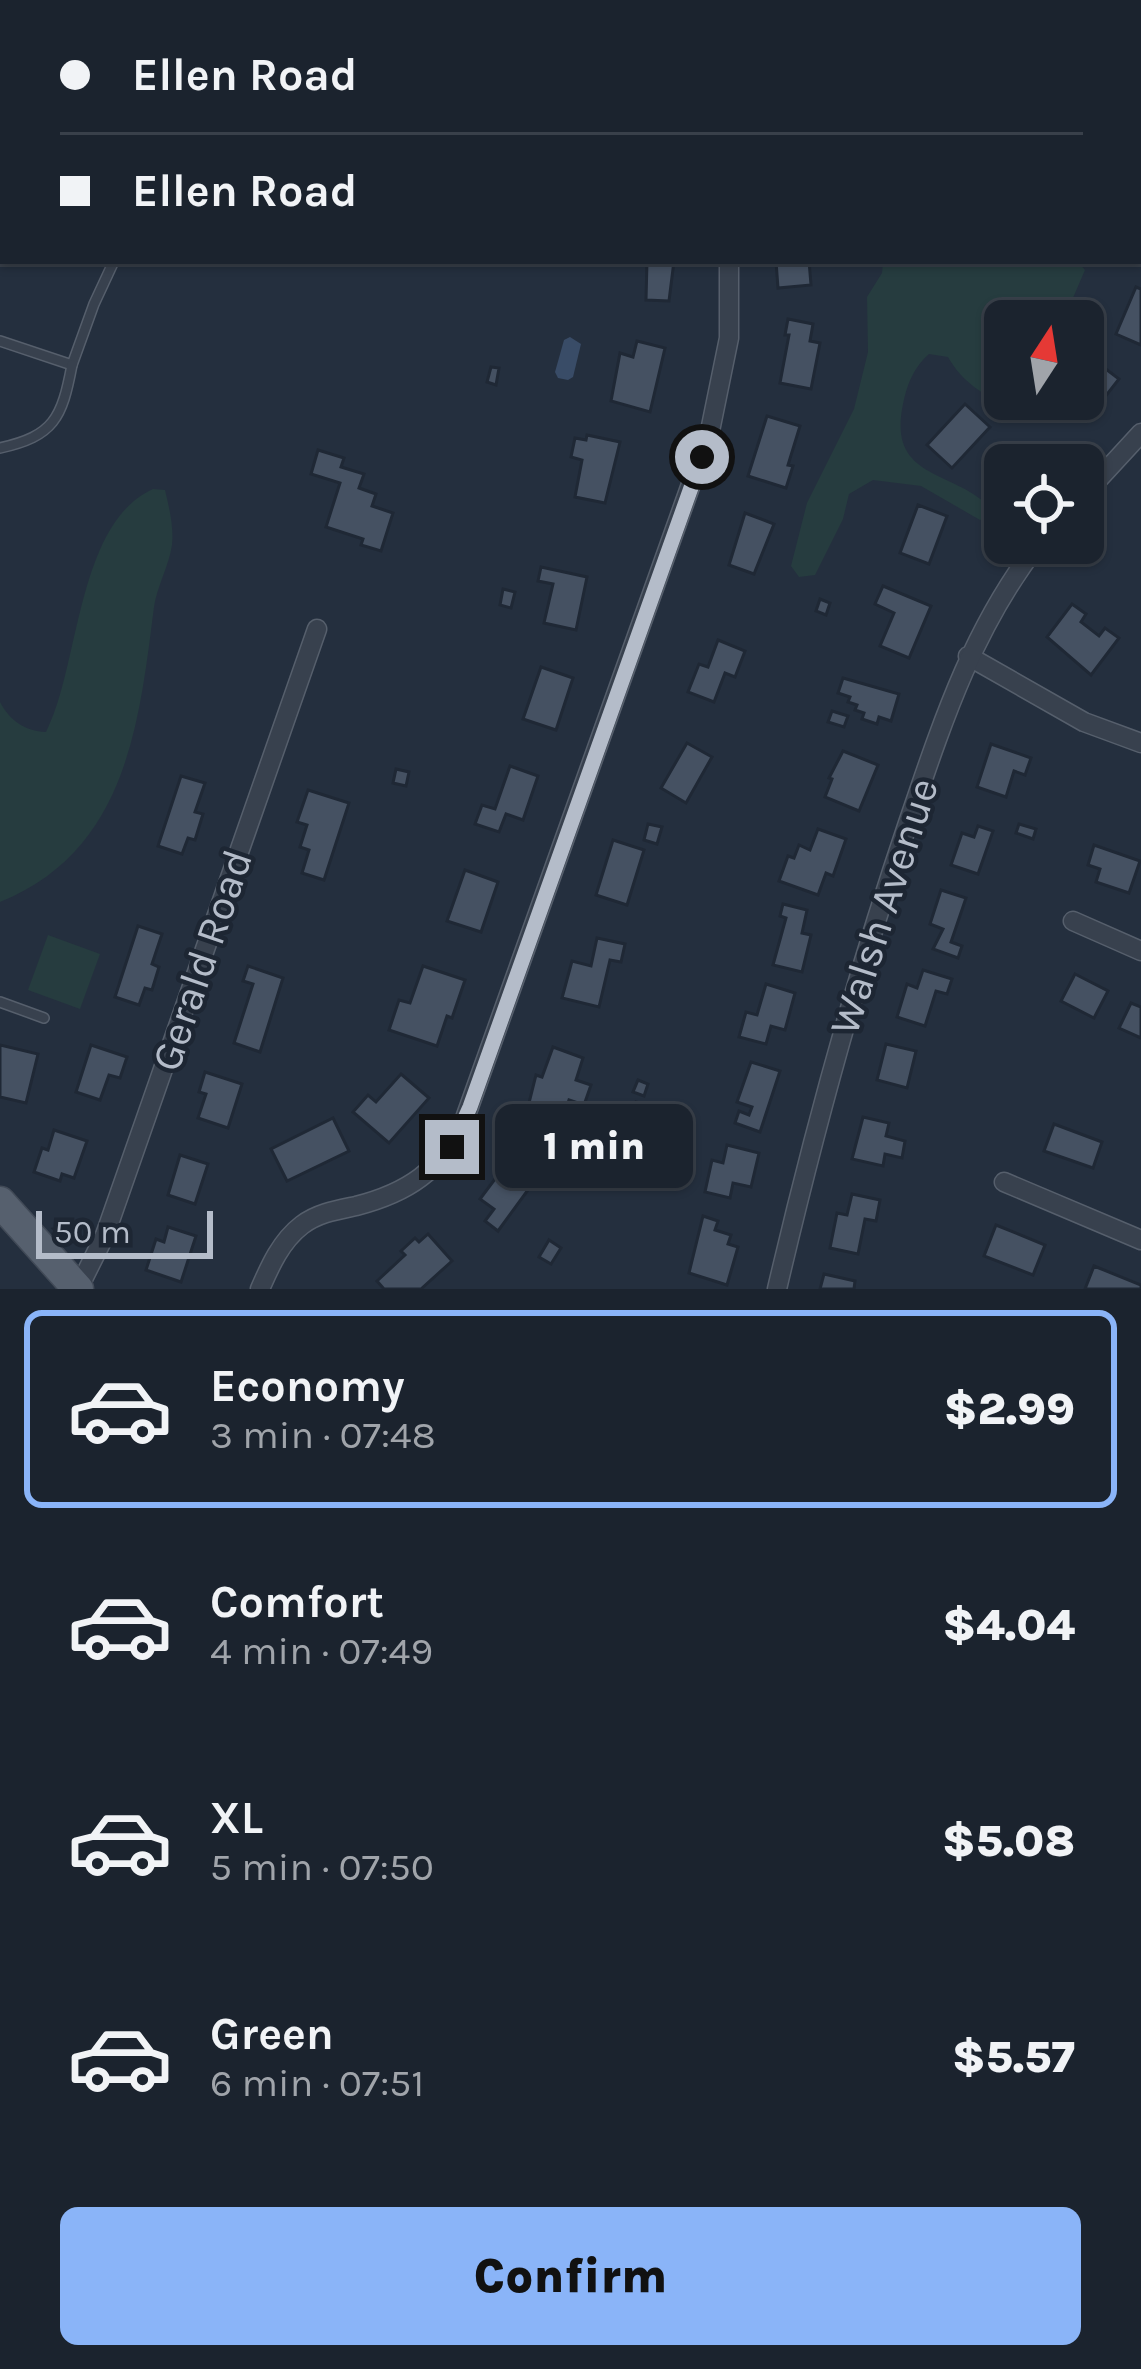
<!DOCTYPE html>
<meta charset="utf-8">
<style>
:root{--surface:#1b232e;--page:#282f3a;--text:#f1f3f6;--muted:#a0a4aa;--line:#39404a;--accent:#8ab4f8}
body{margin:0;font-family:Karla,sans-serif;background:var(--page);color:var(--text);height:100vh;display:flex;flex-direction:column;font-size:45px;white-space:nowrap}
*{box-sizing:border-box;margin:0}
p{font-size:39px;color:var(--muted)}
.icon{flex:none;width:66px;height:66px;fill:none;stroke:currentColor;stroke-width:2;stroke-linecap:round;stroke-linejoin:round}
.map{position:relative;height:1289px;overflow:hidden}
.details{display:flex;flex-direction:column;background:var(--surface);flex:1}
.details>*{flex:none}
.banner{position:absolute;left:0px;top:0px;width:1143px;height:264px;box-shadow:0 3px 9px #0004,0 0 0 3px var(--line);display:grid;align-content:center;height:264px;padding:0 60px;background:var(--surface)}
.needle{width:78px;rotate:12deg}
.tools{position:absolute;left:984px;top:300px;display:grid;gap:24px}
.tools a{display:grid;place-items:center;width:120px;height:120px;border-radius:18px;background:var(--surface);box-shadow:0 3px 9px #0004,0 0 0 3px var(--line);font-size:60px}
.scale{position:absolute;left:36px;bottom:30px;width:177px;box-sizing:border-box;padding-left:12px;border:6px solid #b4bcc9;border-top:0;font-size:33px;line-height:42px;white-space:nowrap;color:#b4bcc9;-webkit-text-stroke:9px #1d2633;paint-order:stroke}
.end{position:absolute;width:54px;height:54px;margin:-27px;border:15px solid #b4bcc9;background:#111;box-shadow:0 0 0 6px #111}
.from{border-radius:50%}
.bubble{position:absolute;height:84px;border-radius:18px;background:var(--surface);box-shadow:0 3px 9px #0004,0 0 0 3px var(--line);font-size:39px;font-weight:800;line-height:84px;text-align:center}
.banner b{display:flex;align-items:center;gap:42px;height:114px;font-size:45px}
.banner b+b{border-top:3px solid var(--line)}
.banner i{width:30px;height:30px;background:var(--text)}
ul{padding:21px 0 0;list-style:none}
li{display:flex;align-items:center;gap:36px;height:198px;margin:0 24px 18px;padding:0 36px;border:6px solid transparent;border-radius:18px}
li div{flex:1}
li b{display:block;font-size:45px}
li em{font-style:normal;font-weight:800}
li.current{border-color:var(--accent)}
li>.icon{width:108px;height:108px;stroke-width:1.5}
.cta{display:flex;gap:24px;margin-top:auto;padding:24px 60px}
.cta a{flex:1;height:138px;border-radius:18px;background:var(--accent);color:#111;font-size:48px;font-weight:800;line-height:138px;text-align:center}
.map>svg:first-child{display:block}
.green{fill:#263c3f}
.water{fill:#394c67}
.building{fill:#455162;stroke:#1f2835;stroke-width:3}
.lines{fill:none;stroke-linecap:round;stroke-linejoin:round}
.service-casing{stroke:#565f6c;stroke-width:12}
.minor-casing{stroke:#565f6c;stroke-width:21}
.primary-casing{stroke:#414a57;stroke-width:33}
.service{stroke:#38414e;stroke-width:9}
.minor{stroke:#38414e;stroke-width:18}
.primary{stroke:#56606e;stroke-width:30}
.route{stroke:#b4bcc9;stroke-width:15}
.labels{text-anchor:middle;stroke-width:9;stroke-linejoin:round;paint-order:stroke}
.street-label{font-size:42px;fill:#b4bcc9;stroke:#1d2633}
</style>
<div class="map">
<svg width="1141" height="1289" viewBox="0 0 1141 1289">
<rect width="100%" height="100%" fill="#242f3e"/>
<g class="green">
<path d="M883,261H1077L1085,270L1063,321H1005V399H1017L1010,406C984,396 962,382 948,357L929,354C914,367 907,384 903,404C887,480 953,469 991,508L989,517L980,520L921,486L873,480L849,494L843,519L815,575L799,577L791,566L807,503L854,409L868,352L867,297L882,273Z"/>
<path d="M153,489L165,490C169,507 174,527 172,545C169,566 157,586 154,607C139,726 126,851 0,902V702C10,721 25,731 46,732C80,666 76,524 153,489Z"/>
<polygon points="48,935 100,954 80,1009 28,990"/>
</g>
<polygon class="water" points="570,337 581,344 573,377 568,380 558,378 555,372 564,340"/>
<g class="building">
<rect x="913" y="0" width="54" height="3"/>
<polygon points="647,261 674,261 669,301 646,300"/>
<polygon points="776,261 809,261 811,285 778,288"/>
<polygon points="1136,287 1141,289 1141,345 1116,334"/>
<polygon points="788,319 813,324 810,341 820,343 811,389 780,383 789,335 785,335"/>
<polygon points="637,341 665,348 650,412 611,401 620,353 633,357"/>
<polygon points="1094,360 1119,379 1087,420 1062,401 1083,399 1083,374"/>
<polygon points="491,367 499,368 496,385 487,382"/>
<polygon points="965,404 990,427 952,468 927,445"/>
<polygon points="767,416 800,426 788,465 793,466 786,488 748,476"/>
<polygon points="587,435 620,442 605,503 575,497 582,460 571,457 575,438 586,440"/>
<polygon points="318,450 344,458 341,467 364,474 359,488 376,494 372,506 393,513 381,551 361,545 363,539 326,527 340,483 311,474"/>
<polygon points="918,505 947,516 929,564 900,553"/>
<polygon points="745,513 774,524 754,574 729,565"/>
<polygon points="541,567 587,577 576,630 544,623 553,584 538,581"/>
<polygon points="883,586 931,606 909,658 880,646 894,613 875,604"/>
<polygon points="503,589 515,592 511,608 500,605"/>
<polygon points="820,599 830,603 826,615 816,611"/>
<polygon points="1072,604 1086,614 1081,622 1099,636 1105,628 1119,638 1091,675 1047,637"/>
<polygon points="718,640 745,651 735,677 725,673 714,702 688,692 699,664 708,667"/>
<polygon points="541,667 573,678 556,730 523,719"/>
<polygon points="843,678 899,694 891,721 879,717 877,724 862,719 864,713 855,710 857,705 848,702 850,697 838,693"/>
<polygon points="832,711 848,716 844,727 828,722"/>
<polygon points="687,743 712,757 686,803 661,788"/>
<polygon points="991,744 1031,758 1025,775 1014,771 1006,797 977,787"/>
<polygon points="843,751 878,765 859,811 825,797 832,779 829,778"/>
<polygon points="510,766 538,776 523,820 506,814 499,832 475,824 482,805 495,809"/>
<polygon points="396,769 409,772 406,786 393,783"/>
<polygon points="181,776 205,783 195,812 203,814 195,840 188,838 182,854 158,846"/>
<polygon points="308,790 349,803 324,880 302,873 309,850 300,847 307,825 297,822"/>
<polygon points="648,824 662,827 657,844 644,840"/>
<polygon points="1019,824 1036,829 1033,839 1016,833"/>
<polygon points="978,826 993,831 978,874 951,865 962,833 974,837"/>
<polygon points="818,829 846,839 833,876 826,873 818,895 779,881 788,856 794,858 799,845 810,850"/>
<polygon points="613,840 644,850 627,905 596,895"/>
<polygon points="1094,845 1140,861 1129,893 1096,882 1100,869 1088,865"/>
<polygon points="465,870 498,882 481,932 447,921"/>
<polygon points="941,890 966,898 951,942 962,946 958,958 933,949 943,929 930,924"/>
<polygon points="783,904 807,910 802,933 811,935 802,972 773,965 786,918 780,916"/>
<polygon points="138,926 162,934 152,964 159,967 152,990 145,988 139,1005 115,997"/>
<polygon points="597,938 625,944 621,962 610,960 599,1007 562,998 572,961 591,966"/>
<polygon points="248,966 283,978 260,1052 234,1043 253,984 243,981"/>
<polygon points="423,966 465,980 452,1018 447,1016 437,1046 389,1030 399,1000 410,1003"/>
<polygon points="923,970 952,979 947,994 936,991 925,1026 897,1017 907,984 917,988"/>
<polygon points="1075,974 1108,991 1094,1018 1061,1001"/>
<polygon points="766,984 795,993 785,1030 771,1026 766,1044 739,1037 746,1012 757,1015"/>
<polygon points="1131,1003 1141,1007 1141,1038 1119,1028"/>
<polygon points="886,1044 916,1051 907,1088 877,1080"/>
<polygon points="0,1045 38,1054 26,1103 0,1097"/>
<polygon points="91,1045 127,1057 120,1078 109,1075 100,1100 76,1092"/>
<polygon points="553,1047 583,1058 576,1080 591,1085 584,1105 569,1100 555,1142 522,1131 536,1075 542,1077"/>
<polygon points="751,1062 780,1071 760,1132 735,1123 739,1111 749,1115 752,1107 737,1102"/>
<polygon points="205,1072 242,1084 228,1128 198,1118 206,1094 199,1092"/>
<polygon points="401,1074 429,1098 389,1143 353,1112 368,1095 376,1102"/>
<polygon points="638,1080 648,1084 644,1096 633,1092"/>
<polygon points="636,1102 653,1108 648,1125 631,1119"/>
<polygon points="863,1117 889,1123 886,1136 905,1141 902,1158 885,1154 883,1166 852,1159"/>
<polygon points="333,1118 349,1151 287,1181 271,1149"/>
<polygon points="1054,1124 1102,1142 1093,1168 1044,1151"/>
<polygon points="54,1130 87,1141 74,1178 62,1174 60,1181 34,1172 42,1148 48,1150"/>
<polygon points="727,1145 759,1153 751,1187 733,1183 730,1198 705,1192 712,1160 723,1163"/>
<polygon points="180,1155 208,1164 195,1204 168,1195"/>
<polygon points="510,1159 536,1179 498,1231 485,1221 494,1209 480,1199"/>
<polygon points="852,1194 880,1200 876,1221 865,1219 858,1254 830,1248 837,1213 847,1215"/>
<polygon points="703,1216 718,1221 715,1230 731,1235 728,1244 738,1247 727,1285 689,1273"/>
<polygon points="996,1225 1045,1245 1033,1275 984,1256"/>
<polygon points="168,1227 196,1236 181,1282 146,1270 156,1239 164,1242"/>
<polygon points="428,1234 452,1261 421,1289 384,1289 377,1281 405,1255 401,1251 415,1238 419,1242"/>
<polygon points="549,1240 561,1248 551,1264 539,1257"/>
<polygon points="1094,1266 1141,1285 1141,1289 1085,1289"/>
<polygon points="824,1274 855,1281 854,1289 820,1289"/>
</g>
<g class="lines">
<g class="service-casing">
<g id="service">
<polyline points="21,0 29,3"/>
<polyline points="275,3 276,0"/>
<polyline points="0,341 72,365 94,304 114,261"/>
<path d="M0,448C54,436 62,418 72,365"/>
<polyline points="0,1002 44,1018"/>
</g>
</g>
<g class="minor-casing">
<g id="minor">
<polyline points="745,3 745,0"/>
<polyline points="1083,496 1141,433"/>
<polyline points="968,656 1084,722 1141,743"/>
<polyline points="1073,921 1141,951"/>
<polyline points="1004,1182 1141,1240"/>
<polyline points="78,1289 105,1235 317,629"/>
<path d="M260,1289C270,1266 281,1241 302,1225C318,1213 337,1210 356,1206C407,1193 441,1171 464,1121L710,431L729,338V261"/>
<path d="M777,1289C814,1131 856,976 908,823C942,723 973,627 1039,543"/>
</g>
</g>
<g class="primary-casing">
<polyline id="primary" points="0,1202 78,1289"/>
</g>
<use href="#service" class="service"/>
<use href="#minor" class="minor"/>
<use href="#primary" class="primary"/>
</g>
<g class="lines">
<polyline class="route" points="452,1147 470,1107 702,457"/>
</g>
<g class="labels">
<g class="street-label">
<text transform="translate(883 906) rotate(-72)" y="15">Walsh Avenue</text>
<text transform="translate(201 960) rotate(-71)" y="15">Gerald Road</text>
</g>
</g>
</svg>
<div class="tools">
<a><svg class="needle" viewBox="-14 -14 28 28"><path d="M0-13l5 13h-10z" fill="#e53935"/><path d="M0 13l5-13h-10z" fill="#a0a4aa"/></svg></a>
<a><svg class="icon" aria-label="locate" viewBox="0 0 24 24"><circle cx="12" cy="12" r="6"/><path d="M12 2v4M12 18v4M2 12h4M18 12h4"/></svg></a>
</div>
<div class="scale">50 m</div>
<i class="end from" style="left:702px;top:457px"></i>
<i class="end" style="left:452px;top:1147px"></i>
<div class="bubble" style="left:495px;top:1104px;width:198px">1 min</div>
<div class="banner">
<b><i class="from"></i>Ellen Road</b>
<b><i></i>Ellen Road</b>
</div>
</div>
<section class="details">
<ul>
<li class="current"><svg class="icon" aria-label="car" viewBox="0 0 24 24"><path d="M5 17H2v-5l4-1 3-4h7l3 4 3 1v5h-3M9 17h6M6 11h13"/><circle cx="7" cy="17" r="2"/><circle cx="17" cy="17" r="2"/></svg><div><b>Economy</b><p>3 min · 07:48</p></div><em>$2.99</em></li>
<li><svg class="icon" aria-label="car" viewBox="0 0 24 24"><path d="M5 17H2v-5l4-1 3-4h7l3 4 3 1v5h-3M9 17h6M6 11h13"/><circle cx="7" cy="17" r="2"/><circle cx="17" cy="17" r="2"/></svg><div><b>Comfort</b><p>4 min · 07:49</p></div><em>$4.04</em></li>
<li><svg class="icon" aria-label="car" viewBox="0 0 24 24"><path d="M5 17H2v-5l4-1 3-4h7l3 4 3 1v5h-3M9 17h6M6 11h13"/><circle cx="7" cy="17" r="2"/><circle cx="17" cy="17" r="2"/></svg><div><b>XL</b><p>5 min · 07:50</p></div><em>$5.08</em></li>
<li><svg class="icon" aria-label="car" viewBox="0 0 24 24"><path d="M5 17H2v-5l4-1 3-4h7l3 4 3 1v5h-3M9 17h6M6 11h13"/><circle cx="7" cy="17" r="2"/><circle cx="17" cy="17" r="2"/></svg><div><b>Green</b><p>6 min · 07:51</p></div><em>$5.57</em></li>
</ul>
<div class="cta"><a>Confirm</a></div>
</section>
